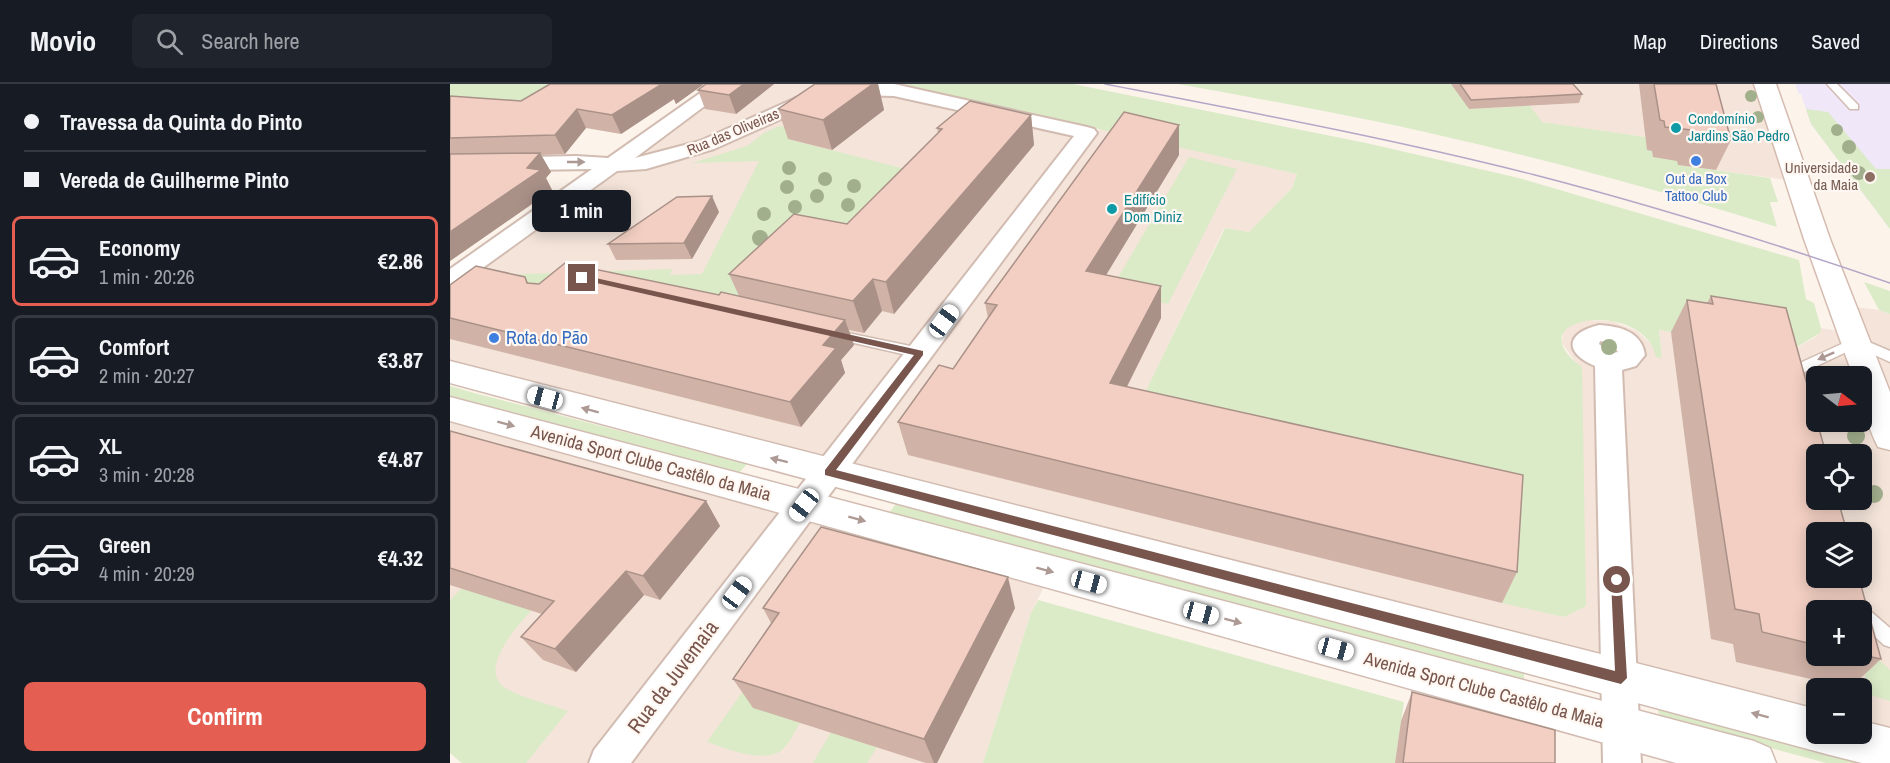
<!DOCTYPE html>
<meta charset="utf-8">
<style>
:root{--surface:#171b24;--page:#20242c;--text:#f1f3f6;--muted:#9ea1a6;--line:#363941;--accent:#e45e52}
body{margin:0;font-family:"Archivo Narrow",sans-serif;background:var(--page);color:var(--text);height:100vh;display:flex;flex-direction:column;font-size:22px;white-space:nowrap}
*{box-sizing:border-box;margin:0}
p{font-size:20px;color:var(--muted)}
.icon{flex:none;width:33px;height:33px;fill:none;stroke:currentColor;stroke-width:2;stroke-linecap:round;stroke-linejoin:round}
.map{position:relative;flex:1;overflow:hidden}
.drawer{display:flex;flex-direction:column;background:var(--surface);width:450px}
.drawer>*{flex:none}
.top-card{display:grid;align-content:center;height:132px;padding:0 24px;background:var(--surface)}
.needle{width:39px;rotate:106deg}
.controls{position:absolute;left:1356px;top:282px;display:grid;gap:12px}
.controls a{display:grid;place-items:center;width:66px;height:66px;border-radius:9px;background:var(--surface);box-shadow:0 3px 15px #0003;font-size:30px}
.end{position:absolute;width:27px;height:27px;margin:-14px;border:8px solid #78564d;background:#fff;box-shadow:0 0 0 3px #fff}
.from{border-radius:50%}
.bubble{position:absolute;height:42px;border-radius:9px;background:var(--surface);box-shadow:0 3px 15px #0003;font-size:20px;font-weight:700;line-height:42px;text-align:center}
.car{position:absolute;width:18px;height:36px;margin:-18px -9px;border-radius:8px;box-shadow:0 0 4px 2px #0007;background:linear-gradient(#fff 24%,#345 0 40%,#fff 0 76%,#345 0 86%,#fff 0)}
.top-card b{display:flex;align-items:center;gap:21px;height:57px;font-size:22px}
.top-card b+b{border-top:2px solid var(--line)}
.top-card i{width:15px;height:15px;background:var(--text)}
ul{padding:0;list-style:none}
li{display:flex;align-items:center;gap:18px;height:90px;margin:0 12px 9px;padding:0 12px;border:3px solid var(--line);border-radius:9px}
li div{flex:1}
li b{display:block;font-size:22px}
li em{font-style:normal;font-weight:700}
li.selected{border-color:var(--accent)}
li>.icon{width:54px;height:54px;stroke-width:1.5}
.cta{display:flex;gap:12px;margin-top:auto;padding:12px 24px}
.cta a{flex:1;height:69px;border-radius:9px;background:var(--accent);color:#fff;font-size:24px;font-weight:700;line-height:69px;text-align:center}
header{display:flex;align-items:center;gap:36px;box-sizing:border-box;height:84px;padding:0 30px;background:var(--surface);border-bottom:2px solid var(--line)}
header strong{font-size:28px}
nav{display:flex;gap:33px;margin-inline-start:auto;font-size:21px}
.search{width:420px;height:54px;background:var(--page);display:flex;align-items:center;gap:15px;box-sizing:border-box;padding:0 21px;border-radius:9px;color:var(--muted);font-size:22px}
main{display:flex;flex:1;min-height:0}
.map>svg:first-child{display:block}
.residential{fill:#f4e4d9;fill-rule:evenodd}
.education{fill:#f0e7f9}
.green{fill:#dbebc8}
.lines{fill:none;stroke-linecap:round;stroke-linejoin:round}
.service-casing{stroke:#d2bcb2;stroke-width:3}
.minor-casing{stroke:#d2bcb2;stroke-width:4}
.tertiary-casing{stroke:#d2bcb2;stroke-width:3}
.secondary-casing{stroke:#d5bbaf;stroke-width:3}
.service{fill:#fff;fill-rule:evenodd}
.minor{fill:#fff;fill-rule:evenodd}
.tertiary{fill:#fff;fill-rule:evenodd}
.secondary{fill:#fff;fill-rule:evenodd}
.tram{stroke:#b4a7c8;stroke-width:1.5}
.tree{fill:#a2af8d}
.wall{fill:#d0b2a7;fill-rule:evenodd}
.shaded-wall{fill:#a99188}
.building{fill:#f2cfc2;stroke:#a99188;stroke-width:1.5}
.oneway{fill:#ae9a94}
.route{fill:#78564d}
.culture-dot{fill:#0f9aa8;stroke:#fff7f1;stroke-width:2}
.shop-dot{fill:#3f7fe0;stroke:#fff7f1;stroke-width:2}
.education-dot{fill:#8d6e63;stroke:#fff7f1;stroke-width:2}
.labels{text-anchor:middle;stroke-width:4.5;stroke-linejoin:round;paint-order:stroke}
.far-culture-label{font-size:15px;fill:#0d838f;stroke:#fff7f1;text-anchor:start}
.far-street-label{font-size:15px;fill:#78564d;stroke:#fff7f1}
.far-education-label{font-size:15px;fill:#785e54;stroke:#fff7f1;text-anchor:end}
.far-shop-label{font-size:15px;fill:#366cbe;stroke:#fff7f1}
.shop-label{font-size:18px;fill:#366cbe;stroke:#fff7f1;text-anchor:start}
.street-label{font-size:18px;fill:#78564d;stroke:#fff7f1}
.near-street-label{font-size:21px;fill:#78564d;stroke:#fff7f1}
</style>
<header>
<strong>Movio</strong>
<div class="search"><svg class="icon" aria-label="search" viewBox="0 0 24 24"><circle cx="10" cy="10" r="6"/><path d="M15 15l6 6"/></svg>Search here</div>
<nav><a>Map</a><a>Directions</a><a>Saved</a></nav>
</header>
<main>
<section class="drawer">
<div class="top-card">
<b><i class="from"></i>Travessa da Quinta do Pinto</b>
<b><i></i>Vereda de Guilherme Pinto</b>
</div>
<ul>
<li class="selected"><svg class="icon" aria-label="car" viewBox="0 0 24 24"><path d="M5 17H2v-5l4-1 3-4h7l3 4 3 1v5h-3M9 17h6M6 11h13"/><circle cx="7" cy="17" r="2"/><circle cx="17" cy="17" r="2"/></svg><div><b>Economy</b><p>1 min · 20:26</p></div><em>€2.86</em></li>
<li><svg class="icon" aria-label="car" viewBox="0 0 24 24"><path d="M5 17H2v-5l4-1 3-4h7l3 4 3 1v5h-3M9 17h6M6 11h13"/><circle cx="7" cy="17" r="2"/><circle cx="17" cy="17" r="2"/></svg><div><b>Comfort</b><p>2 min · 20:27</p></div><em>€3.87</em></li>
<li><svg class="icon" aria-label="car" viewBox="0 0 24 24"><path d="M5 17H2v-5l4-1 3-4h7l3 4 3 1v5h-3M9 17h6M6 11h13"/><circle cx="7" cy="17" r="2"/><circle cx="17" cy="17" r="2"/></svg><div><b>XL</b><p>3 min · 20:28</p></div><em>€4.87</em></li>
<li><svg class="icon" aria-label="car" viewBox="0 0 24 24"><path d="M5 17H2v-5l4-1 3-4h7l3 4 3 1v5h-3M9 17h6M6 11h13"/><circle cx="7" cy="17" r="2"/><circle cx="17" cy="17" r="2"/></svg><div><b>Green</b><p>4 min · 20:29</p></div><em>€4.32</em></li>
</ul>
<div class="cta"><a>Confirm</a></div>
</section>
<div class="map">
<svg width="1440" height="679" viewBox="0 0 1440 679">
<rect width="100%" height="100%" fill="#fcf3ea"/>
<g class="residential">
<polygon points="288,0 373,0 254,55 186,73"/>
<polygon points="1112,0 1312,0 1344,97 1228,81 1197,66 1196,53 1091,38 1080,22 1128,19"/>
<polygon points="424,6 633,50 378,384 0,285 0,198 160,83 196,81 363,15"/>
<path d="M653,45L847,90L842,104L799,148L774,144L644,416L1114,533L1124,276L1112,259L1113,250L1116,244L1132,236L1162,237L1187,247L1200,259L1212,274L1209,246L1245,252L1322,278L1367,252L1371,244L1399,249L1440,370V661L1395,650H1412V604H1366V642L386,385L640,49ZM1366,292H1412V338H1366ZM1366,370H1412V416H1366ZM1366,448H1412V494H1366ZM1366,526H1412V572H1366Z"/>
<polygon points="1397,222 1429,226 1440,230 1440,346"/>
<polygon points="0,330 600,490 581,529 533,679 12,679 0,669"/>
</g>
<polygon class="education" points="1345,0 1440,0 1440,145 1361,40 1351,10 1349,10"/>
<g class="green">
<polygon points="0,0 138,0 85,34 0,30"/>
<path d="M448,0H623L916,59L1069,94L1349,176L1356,215L1364,219L1371,244L1370,249L1322,278L1245,252L1209,246L1212,274L1206,273C1194,214 1062,232 1132,283L1136,522L1114,533L1052,519L1060,423L643,416L775,144L799,148L842,104L847,90Z"/>
<path d="M728,0H1112L1017,23L1019,25L1080,22L1092,38L1196,53L1202,67L1227,77L1229,81L1320,94L1328,118H1320L1327,143C1215,108 1102,77 988,51C902,31 815,16 728,0Z"/>
<polygon points="1356,25 1378,28 1426,85 1440,85 1440,145 1361,40"/>
<polygon points="329,42 342,45 338,55 467,88 295,221 101,205 43,191 222,185 220,191 252,190 309,77 242,79 297,62 314,49"/>
<polygon points="739,73 787,85 718,220 581,192 666,197"/>
<polygon points="1414,198 1440,207 1440,230 1429,226"/>
<polygon points="0,302 24,309 297,380 289,389 5,313 0,312"/>
<polygon points="446,420 1074,587 1074,600 439,429"/>
<path d="M12,504L82,526C68,541 25,587 57,605C75,615 99,620 118,627L76,679H12L0,669V516Z"/>
<polygon points="588,516 954,618 945,679 533,679 581,529"/>
<polygon points="1412,560 1440,586 1440,617 1420,611 1410,572"/>
<path d="M318,572L303,623L350,639C345,647 339,660 331,667C311,679 278,665 257,658Z"/>
<polygon points="1212,624 1421,679 1376,679 1213,635 1208,628 1209,625"/>
<polygon points="381,648 427,663 417,679 363,679"/>
</g>
<g class="lines">
<g class="service-casing">
<g id="service">
<polygon points="1377,0 1387,0 1408,21 1408,25 1400,25"/>
<polygon points="383,246 470,264 477,269 470,274 378,253 376,250 378,247"/>
<polygon points="1407,253 1440,267 1440,278 1407,263 1354,288 1356,298 1354,301 1344,301 1339,286 1341,283"/>
<polygon points="1412,522 1418,525 1440,544 1440,563 1434,561 1412,541 1412,526 1405,526"/>
</g>
</g>
<g class="minor-casing">
<g id="minor">
<polygon points="263,0 284,0 185,74 250,57 359,8 404,0 444,0 637,43 644,45 647,49 181,679 139,679 144,666 624,52 444,12 407,11 371,17 264,65 196,85 167,87 9,201 0,203 0,185 142,85 0,87 0,75 126,72 158,74"/>
<path d="M1149,241C1170,242 1192,248 1195,271L1186,282L1172,286L1191,679H1153L1145,282C1113,268 1116,249 1149,241ZM1150,257L1162,260L1168,268C1161,270 1155,265 1149,260Z"/>
</g>
</g>
<g class="tertiary-casing">
<g id="tertiary">
<polygon points="0,277 1366,625 1366,650 1412,650 1412,637 1440,644 1440,679 1412,679 1380,671 0,299"/>
<polygon points="0,313 1304,657 1320,664 1326,679 1226,679 0,337"/>
</g>
</g>
<g class="secondary-casing">
<path id="secondary" d="M1304,0H1326L1380,155L1440,308V366L1428,363C1416,340 1412,318 1412,292H1403L1354,155Z"/>
</g>
<use href="#service" class="service"/>
<use href="#minor" class="minor"/>
<use href="#tertiary" class="tertiary"/>
<use href="#secondary" class="secondary"/>
<path class="tram" d="M655,0C799,28 943,55 1085,91C1205,122 1323,159 1440,199"/>
</g>
<g class="tree">
<circle cx="1301" cy="12" r="6"/>
<circle cx="1308" cy="33" r="6"/>
<circle cx="1387" cy="46" r="6"/>
<circle cx="1399" cy="63" r="7"/>
<circle cx="339" cy="84" r="7"/>
<circle cx="1409" cy="89" r="7"/>
<circle cx="375" cy="95" r="7"/>
<circle cx="404" cy="102" r="7"/>
<circle cx="337" cy="103" r="7"/>
<circle cx="367" cy="112" r="7"/>
<circle cx="398" cy="121" r="7"/>
<circle cx="345" cy="123" r="7"/>
<circle cx="314" cy="130" r="7"/>
<circle cx="310" cy="154" r="8"/>
<circle cx="1159" cy="263" r="8"/>
<circle cx="1406" cy="352" r="9"/>
<circle cx="1424" cy="410" r="9"/>
</g>
<g class="wall">
<polygon points="100,0 254,0 226,20 224,15 171,50 136,44 115,70 91,71 101,88 96,94 102,106 0,177 0,12 71,17"/>
<polygon points="256,0 324,0 286,30 255,25 248,6"/>
<polygon points="365,0 428,0 434,26 382,66 338,55 328,25"/>
<polygon points="1001,0 1123,0 1132,10 1129,19 1019,25"/>
<polygon points="1189,0 1266,0 1281,56 1266,86 1228,81 1227,77 1203,73 1202,67 1197,66"/>
<polygon points="581,31 584,61 444,230 432,227 414,249 399,246 404,261 391,276 395,289 351,343 0,255 0,201 75,193 79,200 289,212 279,190 397,140 488,49 487,44"/>
<polygon points="729,71 656,191 711,234 677,303 1067,488 1052,519 458,371 448,338 503,285 538,234 535,219"/>
<polygon points="269,128 242,175 166,176 158,160"/>
<path d="M1261,212L1336,224L1376,370H1366V416H1388L1397,448H1366V494H1409L1431,575L1400,604L1286,578L1283,560L1261,555L1221,248L1237,216L1257,219ZM1366,526H1412V572H1366Z"/>
<polygon points="0,347 256,417 270,442 210,516 194,511 126,588 93,576 71,553 92,530 0,501"/>
<polygon points="313,524 565,524 487,679 476,679 303,624 283,595 321,539"/>
<polygon points="962,608 1105,679 945,679 951,637"/>
</g>
<g class="shaded-wall">
<polygon points="212,0 254,0 226,20 224,15 171,50 162,31"/>
<polygon points="294,0 324,0 286,30 279,11"/>
<polygon points="423,0 428,0 434,26 382,66 373,36"/>
<polygon points="127,25 136,44 115,70 105,51"/>
<polygon points="581,31 584,61 444,230 436,198"/>
<polygon points="729,41 729,71 639,219 636,187"/>
<polygon points="90,69 101,88 96,94 102,106 0,177 0,148 77,84"/>
<polygon points="262,112 269,128 242,175 234,159"/>
<polygon points="423,195 432,227 414,249 403,217"/>
<polygon points="711,202 711,234 662,332 660,299"/>
<polygon points="395,236 404,261 391,276 395,289 351,343 340,318 373,261"/>
<polygon points="256,417 270,442 210,516 193,492"/>
<polygon points="176,487 194,511 126,588 105,565"/>
<polygon points="558,493 565,524 487,679 484,679 474,655"/>
</g>
<g class="building">
<polygon points="100,0 212,0 162,31 127,25 105,51 0,54 0,12 71,17"/>
<polygon points="256,0 294,0 279,11 248,6"/>
<polygon points="365,0 423,0 373,36 328,25"/>
<polygon points="1010,0 1123,0 1132,10 1021,16"/>
<polygon points="1204,0 1266,0 1281,56 1242,51 1241,46 1215,43 1214,37 1210,36"/>
<polygon points="520,17 581,31 436,198 423,195 403,217 279,190 344,130 397,140 492,45 487,44"/>
<polygon points="674,28 729,41 636,187 711,202 660,299 1073,391 1067,488 448,338 489,281 503,285 547,221 535,219"/>
<polygon points="90,69 77,84 91,86 0,148 0,70"/>
<polygon points="262,112 234,159 158,160 227,113"/>
<polygon points="115,179 269,211 271,208 395,236 373,261 386,264 340,318 0,234 0,201 26,182 75,193 77,199 89,200"/>
<polygon points="1261,212 1336,224 1376,370 1366,370 1366,416 1388,416 1397,448 1366,448 1366,494 1409,494 1431,575 1412,571 1412,526 1366,526 1366,561 1312,548 1309,530 1285,525 1237,216 1263,220"/>
<polygon points="0,347 256,417 193,492 176,487 105,565 71,553 104,517 0,484"/>
<polygon points="371,443 558,493 474,655 283,595 329,529 313,524"/>
<polygon points="962,608 1105,646 1105,679 953,679"/>
</g>
<defs><path id="oneway-solid" d="M-6-.8H1V-3.2L6.5 0L1 3.2V.8H-6Z" transform="scale(1.5)"/></defs>
<g class="oneway">
<use href="#oneway-solid" transform="translate(126 78)"/>
<use href="#oneway-solid" transform="translate(1376 272) rotate(156)"/>
<use href="#oneway-solid" transform="translate(140 326) rotate(-165)"/>
<use href="#oneway-solid" transform="translate(56 340) rotate(15)"/>
<use href="#oneway-solid" transform="translate(329 376) rotate(-166)"/>
<use href="#oneway-solid" transform="translate(407 435) rotate(15)"/>
<use href="#oneway-solid" transform="translate(595 486) rotate(15)"/>
<use href="#oneway-solid" transform="translate(783 537) rotate(15)"/>
<use href="#oneway-solid" transform="translate(1310 631) rotate(-165)"/>
</g>
<polygon class="route" points="132,191 473,267 473,271 386,386 1165,587 1161,496 1163,493 1171,493 1177,594 1171,600 375,391 375,386 464,271 129,195 128,194"/>
<g class="culture-dot">
<circle cx="1226" cy="44" r="6"/>
<circle cx="662" cy="125" r="6"/>
</g>
<g class="shop-dot">
<circle cx="1246" cy="77" r="6"/>
<circle cx="44" cy="254" r="6"/>
</g>
<circle class="education-dot" cx="1420" cy="93" r="6"/>
<g class="labels">
<g class="far-culture-label">
<text x="1238" y="40">Condomínio<tspan x="1238" dy="17">Jardins São Pedro</tspan></text>
<text x="674" y="121">Edifício<tspan x="674" dy="17">Dom Diniz</tspan></text>
</g>
<g class="far-street-label">
<text transform="translate(283 48) rotate(-23)" y="5">Rua das Oliveiras</text>
</g>
<g class="far-education-label">
<text x="1408" y="89">Universidade<tspan x="1408" dy="17">da Maia</tspan></text>
</g>
<g class="far-shop-label">
<text x="1246" y="100">Out da Box<tspan x="1246" dy="17">Tattoo Club</tspan></text>
</g>
<g class="shop-label">
<text x="56" y="260">Rota do Pão</text>
</g>
<g class="street-label">
<text transform="translate(201 379) rotate(15)" y="6">Avenida Sport Clube Castêlo da Maia</text>
<text transform="translate(1034 606) rotate(15)" y="6">Avenida Sport Clube Castêlo da Maia</text>
</g>
<g class="near-street-label">
<text transform="translate(223 593) rotate(-53)" y="7">Rua da Juvemaia</text>
</g>
</g>
</svg>
<div class="controls">
<a><svg class="needle" viewBox="-14 -14 28 28"><path d="M0-13l5 13h-10z" fill="#e53935"/><path d="M0 13l5-13h-10z" fill="#9ea1a6"/></svg></a>
<a><svg class="icon" aria-label="locate" viewBox="0 0 24 24"><circle cx="12" cy="12" r="6"/><path d="M12 2v4M12 18v4M2 12h4M18 12h4"/></svg></a>
<a><svg class="icon" aria-label="layers" viewBox="0 0 24 24"><path d="M12 4l9 5-9 5-9-5zM3 14l9 5 9-5"/></svg></a>
<a>+</a>
<a>−</a>
</div>
<i class="end from" style="left:1167px;top:496px"></i>
<i class="end" style="left:132px;top:194px"></i>
<div class="bubble" style="left:82px;top:106px;width:99px">1 min</div>
<i class="car" style="left:494px;top:237px;rotate:37deg"></i>
<i class="car" style="left:95px;top:314px;rotate:285deg"></i>
<i class="car" style="left:354px;top:421px;rotate:218deg"></i>
<i class="car" style="left:639px;top:498px;rotate:105deg"></i>
<i class="car" style="left:287px;top:509px;rotate:37deg"></i>
<i class="car" style="left:751px;top:529px;rotate:105deg"></i>
<i class="car" style="left:886px;top:565px;rotate:105deg"></i>
</div>
</main>
